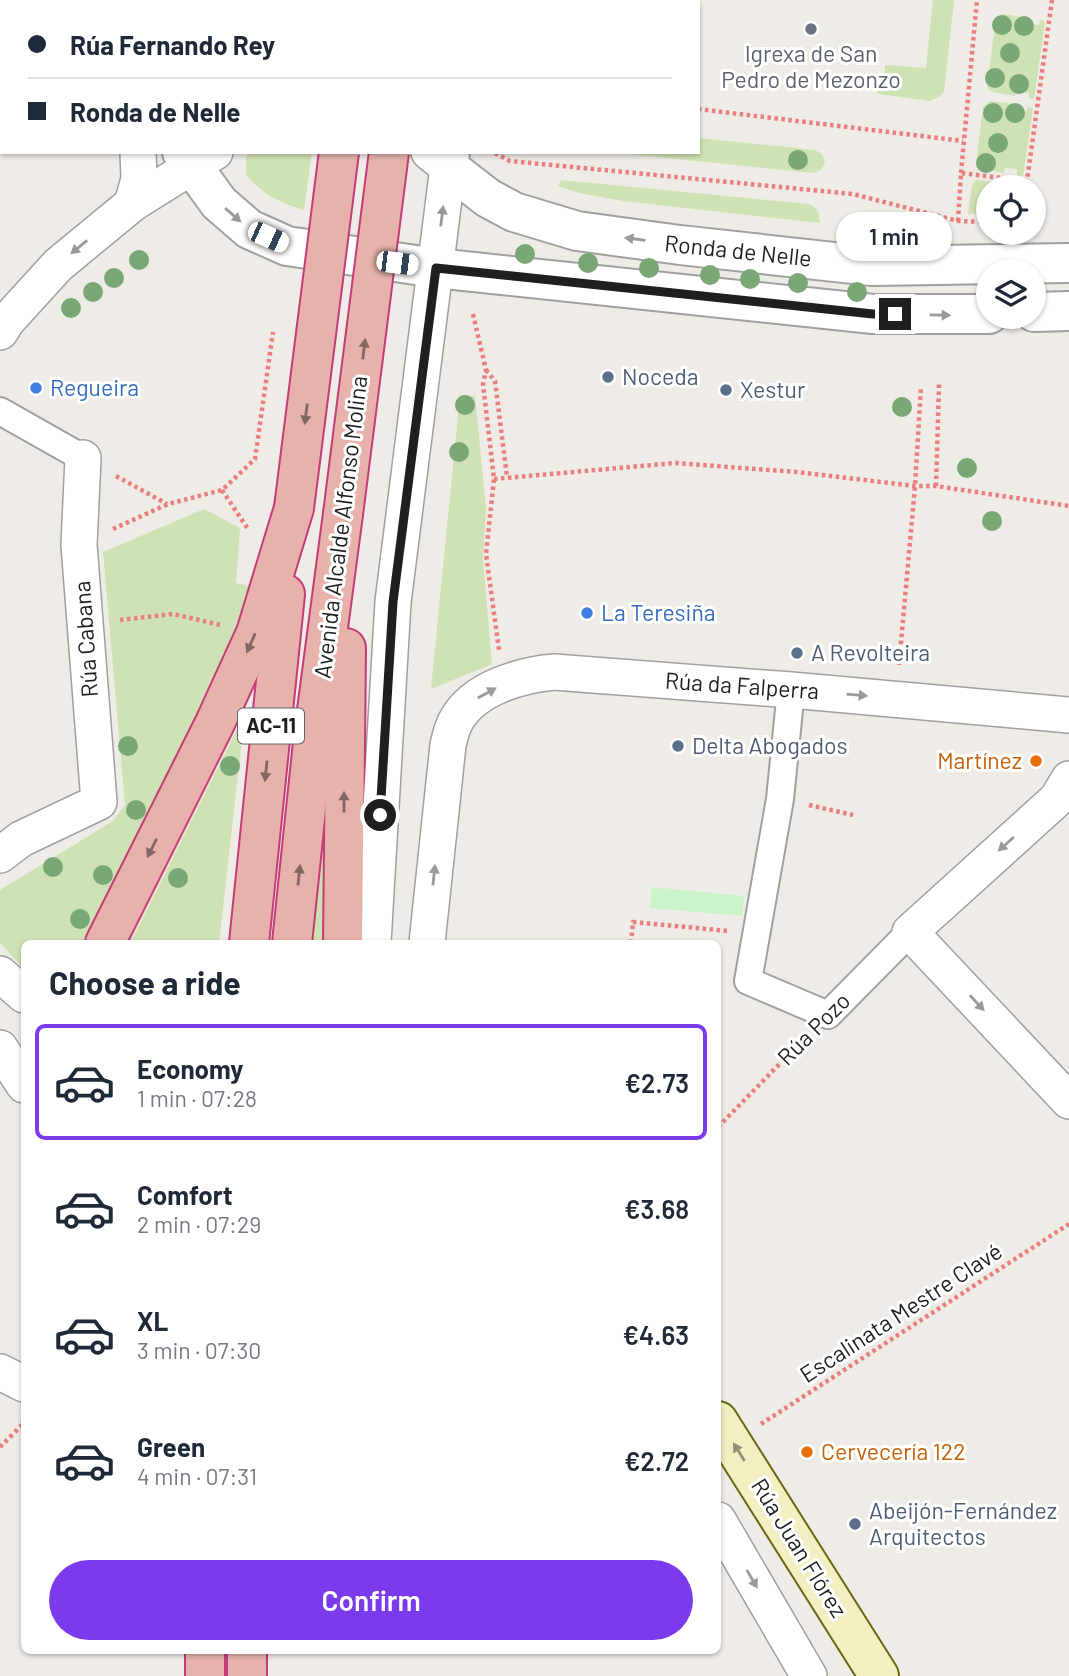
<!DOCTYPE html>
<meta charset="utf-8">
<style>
:root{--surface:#fff;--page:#f6f6f7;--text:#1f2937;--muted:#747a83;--line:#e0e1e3;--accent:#7c3aed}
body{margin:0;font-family:Barlow,sans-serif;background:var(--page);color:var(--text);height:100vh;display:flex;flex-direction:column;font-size:26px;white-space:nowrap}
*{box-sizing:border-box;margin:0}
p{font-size:23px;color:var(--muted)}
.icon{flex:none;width:38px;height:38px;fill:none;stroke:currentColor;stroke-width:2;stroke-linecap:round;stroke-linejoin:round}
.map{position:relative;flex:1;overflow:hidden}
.sheet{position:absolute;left:21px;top:940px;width:700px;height:714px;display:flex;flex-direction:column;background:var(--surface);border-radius:10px;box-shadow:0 2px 5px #0004}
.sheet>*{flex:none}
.guide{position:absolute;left:0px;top:0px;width:700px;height:154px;box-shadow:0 2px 5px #0004;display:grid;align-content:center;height:154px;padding:0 28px;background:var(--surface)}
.fabs{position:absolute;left:976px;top:175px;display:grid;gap:14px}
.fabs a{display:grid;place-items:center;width:70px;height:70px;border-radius:50%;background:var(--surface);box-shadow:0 2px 5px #0004;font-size:35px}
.end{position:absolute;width:32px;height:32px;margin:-16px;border:9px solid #1f1f1f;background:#fff;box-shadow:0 0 0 4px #fff}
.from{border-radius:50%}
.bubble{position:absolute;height:49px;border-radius:24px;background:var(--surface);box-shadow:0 2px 5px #0004;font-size:23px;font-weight:600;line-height:49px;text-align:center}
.car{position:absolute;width:21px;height:42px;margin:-21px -10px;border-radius:9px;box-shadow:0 0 5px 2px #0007;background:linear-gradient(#fff 24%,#345 0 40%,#fff 0 76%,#345 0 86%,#fff 0)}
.guide b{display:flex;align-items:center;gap:24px;height:66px;font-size:26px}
.guide b+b{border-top:2px solid var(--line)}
.guide i{width:18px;height:18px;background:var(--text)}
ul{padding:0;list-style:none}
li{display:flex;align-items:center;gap:21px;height:116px;margin:0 14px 10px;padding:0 14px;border:4px solid transparent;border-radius:10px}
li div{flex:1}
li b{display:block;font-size:26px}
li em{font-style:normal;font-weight:600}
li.current{border-color:var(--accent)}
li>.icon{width:63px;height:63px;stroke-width:1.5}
h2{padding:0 28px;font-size:32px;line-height:84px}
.action{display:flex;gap:14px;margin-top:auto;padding:14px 28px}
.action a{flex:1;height:80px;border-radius:42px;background:var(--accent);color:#fff;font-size:28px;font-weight:600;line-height:80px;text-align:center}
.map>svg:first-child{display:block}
.grass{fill:#cfe2b3}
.park{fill:#caf3ca}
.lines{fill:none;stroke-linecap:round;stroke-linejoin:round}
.pedestrian-casing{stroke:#a0a0a0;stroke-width:30}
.minor-casing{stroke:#a0a0a0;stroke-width:38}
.tertiary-casing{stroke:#a0a0a0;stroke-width:42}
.secondary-casing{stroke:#686913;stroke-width:42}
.trunk-casing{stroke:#c43c78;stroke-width:42}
.path{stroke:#e87f7e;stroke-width:4.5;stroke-dasharray:3.5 3.5;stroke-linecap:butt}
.pedestrian{stroke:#fff;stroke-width:26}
.minor{stroke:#fff;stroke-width:35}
.tertiary{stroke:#fff;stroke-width:38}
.secondary{stroke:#f2efc2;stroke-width:38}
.trunk{stroke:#e6b2ab;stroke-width:38}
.trunk-bridge-casing{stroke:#c43c78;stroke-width:42;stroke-linecap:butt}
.trunk-bridge{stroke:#e6b2ab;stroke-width:38}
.tree{fill:#7aa776}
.oneway{fill:#9a9a9a}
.oneway2{fill:#826865}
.oneway3{fill:#939179}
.route{stroke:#1f1f1f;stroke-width:9}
.worship-dot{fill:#6b7280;stroke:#fff;stroke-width:2.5}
.service-dot{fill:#5c6f8a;stroke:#fff;stroke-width:2.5}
.shop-dot{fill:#3f7fe0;stroke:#fff;stroke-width:2.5}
.food-dot{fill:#e8710a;stroke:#fff;stroke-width:2.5}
.labels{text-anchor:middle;stroke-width:6;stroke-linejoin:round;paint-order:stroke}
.shield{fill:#fff;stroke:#626262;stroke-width:2}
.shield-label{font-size:21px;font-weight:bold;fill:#1f1f1f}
.worship-label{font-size:23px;fill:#5b616d;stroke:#fff}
.street-label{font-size:23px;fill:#1f1f1f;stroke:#fff}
.service-label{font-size:23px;fill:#4e5e75;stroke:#fff;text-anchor:start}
.shop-label{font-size:23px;fill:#366cbe;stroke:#fff;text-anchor:start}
.food-label{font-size:23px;fill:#c56008;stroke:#fff;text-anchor:end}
</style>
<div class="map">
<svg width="1069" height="1676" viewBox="0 0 1069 1676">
<rect width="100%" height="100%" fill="#efebe7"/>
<g class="grass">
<polygon points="933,0 954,0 944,91 940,96 930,101 879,94 874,88 876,78 884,79 885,65 926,68"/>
<polygon points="1003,14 1026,18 1026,23 1039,25 1040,20 1045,21 1034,99 1029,98 1029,93 1016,91 1015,96 992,92 987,88 995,24 1000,15"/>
<polygon points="990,101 1014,104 1014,110 1026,111 1028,107 1033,108 1023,176 1017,175 1017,169 1005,168 1004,173 978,168 976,165 983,107"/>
<polygon points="698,138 815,150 822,154 825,162 821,170 813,173 609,152 698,152"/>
<path d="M252,152H312L304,210C280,203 261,194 246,174V157Z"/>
<path d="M561,180L807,204C818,206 819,213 820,223L623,201L579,193L558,186Z"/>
<polygon points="976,180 1002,183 1002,187 989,187 989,213 968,214 972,185"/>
<polygon points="460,395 475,396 486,507 483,560 492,664 431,689"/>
<polygon points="204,509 240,528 236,583 250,586 232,645 87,943 24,943 24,969 0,943 0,890 113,821 125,805 103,552"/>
<polygon points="245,713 219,943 130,943"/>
<polygon points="324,825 326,943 312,943"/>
</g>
<g class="park">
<polygon points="112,0 325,0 113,2"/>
<polygon points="652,887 744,896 742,916 650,908"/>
</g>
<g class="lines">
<g class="pedestrian-casing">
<g id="pedestrian">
<polyline points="0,411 83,458"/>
<polyline points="791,690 780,799 748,981 828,1015 910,932"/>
</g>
</g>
<g class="minor-casing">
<g id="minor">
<polyline points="132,204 139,179 138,152"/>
<polyline points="0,332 7,321 58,265 132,204 215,152"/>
<polyline points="1069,779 1057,799 910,932 1069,1101"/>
<polyline points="0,855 21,839 99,802 79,545 83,458"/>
<polyline points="373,943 393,602 448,167 429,152"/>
<path d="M427,943L448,745C450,736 452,727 457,719C475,688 521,675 554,672L791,690L1069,715"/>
<polyline points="0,974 24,995"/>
<polyline points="0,1048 24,1085"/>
<polyline points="0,1372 24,1384"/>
<polyline points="718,1520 809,1676"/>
</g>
</g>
<g class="tertiary-casing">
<g id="tertiary">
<polyline points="63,0 66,2"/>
<polyline points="470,2 471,0"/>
<polyline points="182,152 219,203 249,229 287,246 436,268 873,314 989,314"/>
<polyline points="450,152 448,167 488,198 514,212 577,231 680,245 871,266 1069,263"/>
<polyline points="1034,312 1069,311"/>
</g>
</g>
<g class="secondary-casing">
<polyline id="secondary" points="718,1421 879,1676"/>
</g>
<g class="trunk-casing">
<g id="trunk">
<polyline points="359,2 359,0"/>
<polyline points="408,2 408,0"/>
<polyline points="105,943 215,723 256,633 294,508"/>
<polyline points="249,943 285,594"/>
<polyline points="292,943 314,733 343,514"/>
<polyline points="343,943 346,648"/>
<polyline points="247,1650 247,1676"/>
<polyline points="205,1676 205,1650"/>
</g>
</g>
<g class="path">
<polyline points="301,0 303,2"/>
<polyline points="179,2 180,0"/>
<polyline points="243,2 244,0"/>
<polyline points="548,2 548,0"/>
<polyline points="698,109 963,141"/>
<polyline points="495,153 510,161 853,194 958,221 989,222"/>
<polyline points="961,173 977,0"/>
<polyline points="958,221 961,173 1027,181 1052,0"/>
<polyline points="473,314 486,370 483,384 494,479 486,554 499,650"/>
<polyline points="486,370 495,381 507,477"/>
<polyline points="116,476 167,504"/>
<polyline points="494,479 675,463 797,472 915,486 936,486 1069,506"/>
<polyline points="936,486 939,384"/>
<polyline points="222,490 248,529"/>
<polyline points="113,529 168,504 222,490 255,459 273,332"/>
<polyline points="120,620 173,614 221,625"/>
<polyline points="899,665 915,486 921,386"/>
<polyline points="809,805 853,815"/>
<polyline points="631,943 633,922 728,931"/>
<polyline points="718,1127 805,1038"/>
<polyline points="761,1424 1069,1224"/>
<polyline points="0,1447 24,1423"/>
</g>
<use href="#pedestrian" class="pedestrian"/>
<use href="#minor" class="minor"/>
<use href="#tertiary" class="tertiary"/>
<use href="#secondary" class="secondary"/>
<use href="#trunk" class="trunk"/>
<g class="trunk-bridge-casing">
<g id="trunk-bridge">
<polyline points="294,508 339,152"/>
<polyline points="343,514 389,152"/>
</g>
</g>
<use href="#trunk-bridge" class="trunk-bridge"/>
</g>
<g class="tree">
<circle cx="1002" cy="25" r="10"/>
<circle cx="1024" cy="26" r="10"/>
<circle cx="1010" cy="53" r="10"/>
<circle cx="995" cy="78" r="10"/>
<circle cx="1019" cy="84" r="10"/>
<circle cx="993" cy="113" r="10"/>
<circle cx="1015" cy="113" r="10"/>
<circle cx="998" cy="143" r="10"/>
<circle cx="798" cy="160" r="10"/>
<circle cx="986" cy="163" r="10"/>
<circle cx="525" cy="254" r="10"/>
<circle cx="139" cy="260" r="10"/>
<circle cx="588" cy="263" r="10"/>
<circle cx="649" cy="268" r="10"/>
<circle cx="710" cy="275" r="10"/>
<circle cx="114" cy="278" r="10"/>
<circle cx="750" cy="279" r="10"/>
<circle cx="798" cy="283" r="10"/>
<circle cx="93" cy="292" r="10"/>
<circle cx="857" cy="292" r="10"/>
<circle cx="71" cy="308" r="10"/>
<circle cx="465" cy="405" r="10"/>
<circle cx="902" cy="407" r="10"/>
<circle cx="459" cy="452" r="10"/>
<circle cx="967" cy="468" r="10"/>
<circle cx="992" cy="521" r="10"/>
<circle cx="128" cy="746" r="10"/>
<circle cx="230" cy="766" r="10"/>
<circle cx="136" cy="810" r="10"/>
<circle cx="53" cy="867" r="10"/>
<circle cx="103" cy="875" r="10"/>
<circle cx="178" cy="878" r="10"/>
<circle cx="80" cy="919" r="10"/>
</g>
<defs><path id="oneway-solid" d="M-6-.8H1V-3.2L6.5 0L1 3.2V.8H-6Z" transform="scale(1.75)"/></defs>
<g class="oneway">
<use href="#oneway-solid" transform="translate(233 215) rotate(41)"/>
<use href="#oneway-solid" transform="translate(442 216) rotate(-83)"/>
<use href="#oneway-solid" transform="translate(635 239) rotate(-172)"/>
<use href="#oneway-solid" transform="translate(79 247) rotate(141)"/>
<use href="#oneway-solid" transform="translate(940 315) rotate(1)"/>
<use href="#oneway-solid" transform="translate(487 693) rotate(-29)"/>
<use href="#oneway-solid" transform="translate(857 695) rotate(5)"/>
<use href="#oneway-solid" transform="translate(1006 844) rotate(138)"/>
<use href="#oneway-solid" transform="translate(434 875) rotate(-84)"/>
<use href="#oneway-solid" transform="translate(977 1003) rotate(47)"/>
<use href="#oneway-solid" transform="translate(752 1579) rotate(60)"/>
</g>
<g class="oneway2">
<use href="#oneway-solid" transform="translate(364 349) rotate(-83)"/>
<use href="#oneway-solid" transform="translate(306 414) rotate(97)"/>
<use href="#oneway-solid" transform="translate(251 643) rotate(114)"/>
<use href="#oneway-solid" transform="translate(266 771) rotate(96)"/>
<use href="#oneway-solid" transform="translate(344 802) rotate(-90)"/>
<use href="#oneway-solid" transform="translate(152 848) rotate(117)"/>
<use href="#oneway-solid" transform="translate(299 875) rotate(-84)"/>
</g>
<use class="oneway3" href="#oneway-solid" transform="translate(739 1452) rotate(-122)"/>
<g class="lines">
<polyline class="route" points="380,815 393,602 436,268 873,314 895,314"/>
</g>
<circle class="worship-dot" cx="811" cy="29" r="7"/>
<g class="service-dot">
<circle cx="608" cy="377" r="7"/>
<circle cx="726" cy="390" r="7"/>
<circle cx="797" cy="653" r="7"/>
<circle cx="678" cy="746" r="7"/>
<circle cx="855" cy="1524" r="7"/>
</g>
<g class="shop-dot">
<circle cx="36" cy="388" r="7"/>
<circle cx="587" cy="613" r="7"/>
</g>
<g class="food-dot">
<circle cx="1036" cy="761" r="7"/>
<circle cx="807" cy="1452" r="7"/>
</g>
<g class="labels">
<rect class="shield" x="238" y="708.5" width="66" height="35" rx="5"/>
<g class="shield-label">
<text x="271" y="733">AC-11</text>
</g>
<g class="worship-label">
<text x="811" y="62">Igrexa de San<tspan x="811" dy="26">Pedro de Mezonzo</tspan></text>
</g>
<g class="street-label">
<text transform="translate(738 251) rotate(6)" y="8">Ronda de Nelle</text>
<text transform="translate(341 527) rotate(-83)" y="8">Avenida Alcalde Alfonso Molina</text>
<text transform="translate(86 639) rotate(-94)" y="8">Rúa Cabana</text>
<text transform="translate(742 686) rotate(4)" y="8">Rúa da Falperra</text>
<text transform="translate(814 1029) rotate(-45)" y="8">Rúa Pozo</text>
<text transform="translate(901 1313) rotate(-33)" y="8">Escalinata Mestre Clavé</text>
<text transform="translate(799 1548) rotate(58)" y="8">Rúa Juan Flórez</text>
</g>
<g class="service-label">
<text x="622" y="385">Noceda</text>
<text x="740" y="398">Xestur</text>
<text x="811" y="661">A Revolteira</text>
<text x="692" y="754">Delta Abogados</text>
<text x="869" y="1519">Abeijón-Fernández<tspan x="869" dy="26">Arquitectos</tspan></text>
</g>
<g class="shop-label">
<text x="50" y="396">Regueira</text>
<text x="601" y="621">La Teresiña</text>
</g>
<g class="food-label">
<text x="1022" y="769">Martínez</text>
<text x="821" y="1460" text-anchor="start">Cervecería 122</text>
</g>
</g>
</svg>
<div class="fabs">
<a><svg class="icon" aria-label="locate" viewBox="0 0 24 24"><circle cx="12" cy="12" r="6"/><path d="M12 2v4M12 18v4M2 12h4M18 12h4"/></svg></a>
<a><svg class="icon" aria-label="layers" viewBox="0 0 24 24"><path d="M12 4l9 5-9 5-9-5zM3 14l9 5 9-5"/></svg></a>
</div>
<i class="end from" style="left:380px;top:815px"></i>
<i class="end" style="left:895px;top:314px"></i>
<div class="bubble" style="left:836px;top:212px;width:116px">1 min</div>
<i class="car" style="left:268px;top:237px;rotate:114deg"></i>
<i class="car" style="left:397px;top:263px;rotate:97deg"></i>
<div class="guide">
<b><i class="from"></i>Rúa Fernando Rey</b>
<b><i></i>Ronda de Nelle</b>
</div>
<section class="sheet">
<h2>Choose a ride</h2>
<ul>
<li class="current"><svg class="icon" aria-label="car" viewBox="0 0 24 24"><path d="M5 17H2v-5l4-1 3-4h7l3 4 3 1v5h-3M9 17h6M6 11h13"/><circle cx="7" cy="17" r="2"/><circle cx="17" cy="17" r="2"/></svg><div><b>Economy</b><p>1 min · 07:28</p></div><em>€2.73</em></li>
<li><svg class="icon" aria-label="car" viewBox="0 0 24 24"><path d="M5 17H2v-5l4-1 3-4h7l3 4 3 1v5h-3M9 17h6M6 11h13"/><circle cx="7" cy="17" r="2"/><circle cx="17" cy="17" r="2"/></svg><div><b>Comfort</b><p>2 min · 07:29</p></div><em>€3.68</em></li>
<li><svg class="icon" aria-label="car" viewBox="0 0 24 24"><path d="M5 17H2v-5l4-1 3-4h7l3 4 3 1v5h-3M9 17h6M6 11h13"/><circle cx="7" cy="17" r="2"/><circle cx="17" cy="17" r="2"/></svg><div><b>XL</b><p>3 min · 07:30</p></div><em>€4.63</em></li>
<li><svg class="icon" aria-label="car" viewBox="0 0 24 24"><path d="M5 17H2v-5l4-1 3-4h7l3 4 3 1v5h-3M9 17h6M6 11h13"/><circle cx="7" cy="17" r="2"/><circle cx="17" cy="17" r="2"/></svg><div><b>Green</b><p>4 min · 07:31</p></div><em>€2.72</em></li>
</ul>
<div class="action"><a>Confirm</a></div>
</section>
</div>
